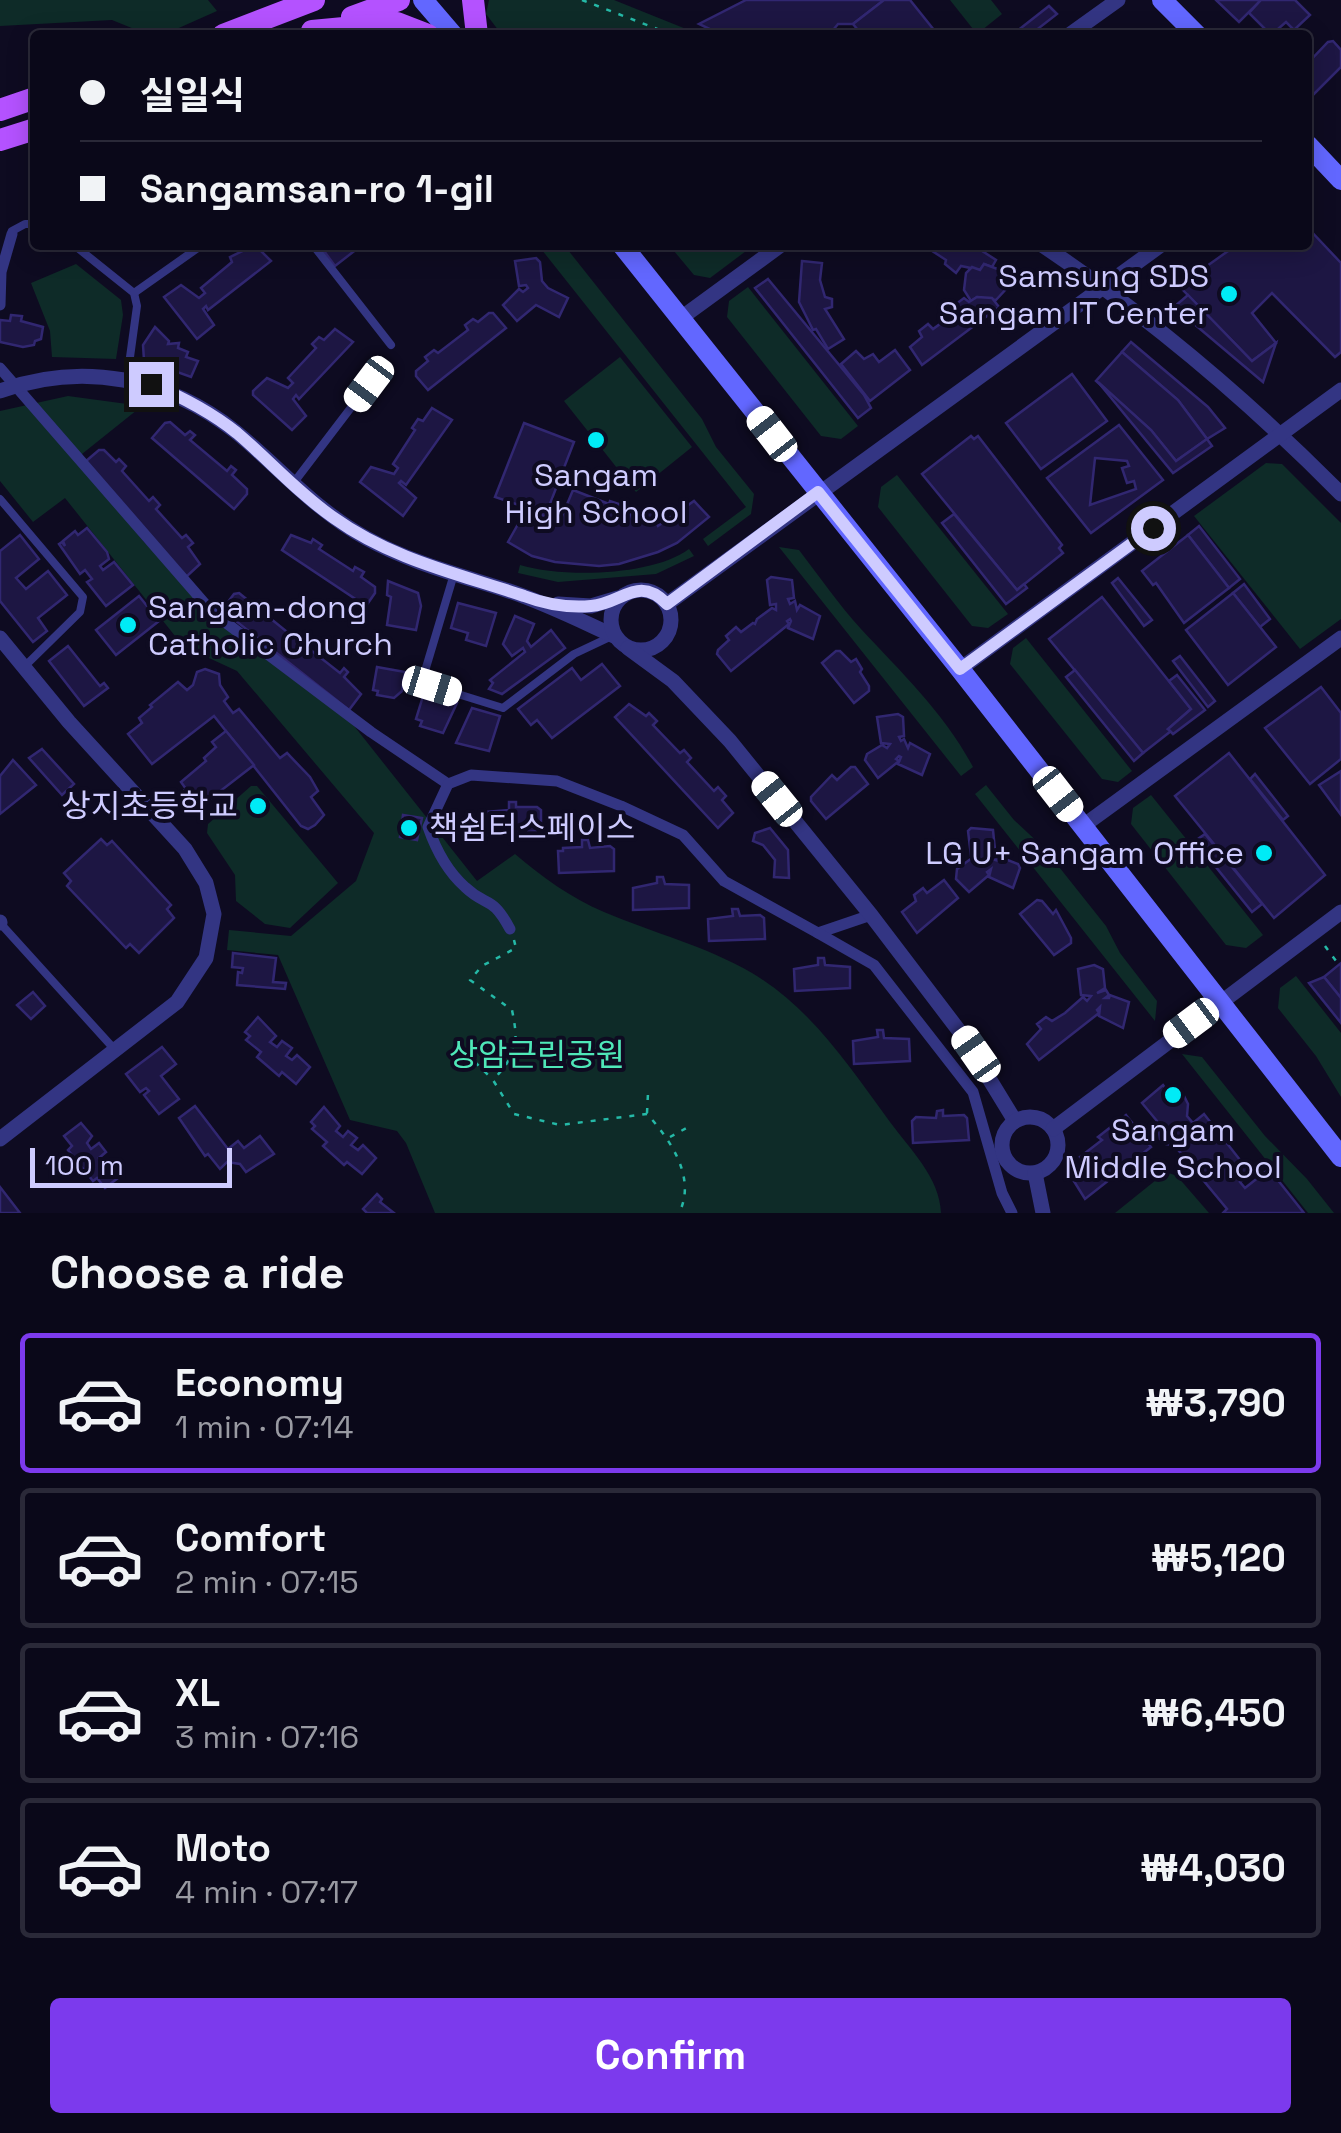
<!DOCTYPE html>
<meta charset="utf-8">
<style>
:root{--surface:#0a0819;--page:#131122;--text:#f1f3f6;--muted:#999aa2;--line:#2a2938;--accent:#7c3aed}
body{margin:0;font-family:"Space Grotesk","Noto Sans KR",sans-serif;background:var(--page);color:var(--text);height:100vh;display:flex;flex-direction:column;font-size:38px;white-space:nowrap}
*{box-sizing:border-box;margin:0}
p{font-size:32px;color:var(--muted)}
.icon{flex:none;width:55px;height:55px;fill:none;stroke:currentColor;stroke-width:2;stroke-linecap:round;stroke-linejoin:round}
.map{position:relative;height:1213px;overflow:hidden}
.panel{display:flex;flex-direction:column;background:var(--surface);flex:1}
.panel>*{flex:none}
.banner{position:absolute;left:30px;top:30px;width:1282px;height:220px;border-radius:10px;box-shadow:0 5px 25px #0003,0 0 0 2px var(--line);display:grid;align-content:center;height:220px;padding:0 50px;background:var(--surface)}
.scale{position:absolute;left:30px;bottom:25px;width:202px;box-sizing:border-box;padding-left:10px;border:5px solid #cecbff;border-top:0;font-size:28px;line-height:35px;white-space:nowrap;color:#cecbff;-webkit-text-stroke:8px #0e0b21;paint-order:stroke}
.end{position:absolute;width:45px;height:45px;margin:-22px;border:12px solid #cecbff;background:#111;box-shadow:0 0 0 5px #111}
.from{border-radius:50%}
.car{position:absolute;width:30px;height:60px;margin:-30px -15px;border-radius:12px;box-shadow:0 0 8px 2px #0007;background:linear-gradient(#fff 24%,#345 0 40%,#fff 0 76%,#345 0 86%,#fff 0)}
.banner b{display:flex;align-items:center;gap:35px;height:95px;font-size:38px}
.banner b+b{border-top:2px solid var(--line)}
.banner i{width:25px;height:25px;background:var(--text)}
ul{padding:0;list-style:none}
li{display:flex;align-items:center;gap:30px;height:140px;margin:0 20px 15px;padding:0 30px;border:5px solid var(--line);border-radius:10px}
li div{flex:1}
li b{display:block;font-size:38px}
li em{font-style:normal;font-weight:600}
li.on{border-color:var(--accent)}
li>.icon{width:90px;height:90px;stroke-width:1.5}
h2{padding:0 50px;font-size:45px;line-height:120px}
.cta{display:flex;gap:20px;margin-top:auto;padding:20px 50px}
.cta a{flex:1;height:115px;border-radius:10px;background:var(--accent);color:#fff;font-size:40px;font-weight:600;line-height:115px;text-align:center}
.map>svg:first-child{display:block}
.green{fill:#0e2b28}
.building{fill:#1d1643;stroke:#312771;stroke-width:2.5;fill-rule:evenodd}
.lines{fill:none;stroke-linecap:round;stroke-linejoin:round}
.path{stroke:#25b9a7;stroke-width:2.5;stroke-dasharray:5 8;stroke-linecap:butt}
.service{stroke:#333583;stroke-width:8}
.pedestrian{stroke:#333583;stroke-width:11}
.minor{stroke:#333583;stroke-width:15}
.secondary{stroke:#6267ff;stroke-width:20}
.primary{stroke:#b452ff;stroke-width:22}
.route{stroke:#cecbff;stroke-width:12}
.poi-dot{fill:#00ebf6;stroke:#0e0b21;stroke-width:4}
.labels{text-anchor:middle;stroke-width:8;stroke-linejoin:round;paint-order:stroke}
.poi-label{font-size:32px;fill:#cecbff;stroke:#0e0b21;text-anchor:end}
.park-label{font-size:32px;fill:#4fe7b8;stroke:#0e0b21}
</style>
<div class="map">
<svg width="1341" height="1213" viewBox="0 0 1341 1213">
<rect width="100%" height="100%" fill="#0e0b21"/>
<g class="green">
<polygon points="0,0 208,0 217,11 163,35 149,35 112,20 0,26"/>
<polygon points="489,0 614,0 701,35 502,35 486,14"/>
<polygon points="950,0 991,0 1002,14 977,34"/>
<polygon points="538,245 564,245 702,419 716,447 754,494 751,514 708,546 703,539 746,507"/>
<polygon points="669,245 754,245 710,278 694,275"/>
<polygon points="76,264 121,300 123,315 116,359 52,357 50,331 31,283"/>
<polygon points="748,287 858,426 841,439 821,436 727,317 729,301"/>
<polygon points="620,357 692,447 636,492 564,401"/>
<path d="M68,396L142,406L77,458L144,542L279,669L351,722L477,881L515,854C542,877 571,898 604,912C653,933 706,946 752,973C812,1009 849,1066 890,1122C910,1149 940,1178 941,1213H435L406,1143L397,1131L350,1120L278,955L227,950L229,930L291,936L356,881L374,833L237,671L183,646L65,498L33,522L0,481V411Z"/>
<polygon points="1266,463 1282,464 1341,523 1341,619 1300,649 1194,516"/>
<polygon points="897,475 1008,614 988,628 972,626 878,507 881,487"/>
<path d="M779,547L799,550C819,576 839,605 861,629C901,672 945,714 973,767L961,776Z"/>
<path d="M689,549L694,556L656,574L558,582L518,573L520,565C563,578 653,576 689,549Z"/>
<polygon points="1026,638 1132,771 1118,782 1102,779 1010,664 1013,648"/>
<polygon points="986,785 1014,820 1044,848 1106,926 1120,953 1157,1001 1155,1021 975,794"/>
<polygon points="251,786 257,786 338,883 290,928 265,924 236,901 235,875 207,833 208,824"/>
<polygon points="1151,795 1263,935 1246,948 1226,945 1131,824 1133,808"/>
<polygon points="1296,976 1341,1033 1341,1097 1316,1056 1278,1008 1280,988"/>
<polygon points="1182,1054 1202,1057 1265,1136 1307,1179 1334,1213 1308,1213"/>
<polygon points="1166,1172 1177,1176 1209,1213 1115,1213"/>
</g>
<g class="building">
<polygon points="746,0 884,0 853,24 838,24 829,35 722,35 699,24"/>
<polygon points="884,0 910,0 938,35 862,35 853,24"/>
<polygon points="1216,0 1261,0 1239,22"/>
<polygon points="1261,0 1295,0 1310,15 1294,30 1286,22 1271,35 1249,13"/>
<polygon points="1049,6 1057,14 1030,35 1012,35"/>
<polygon points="1333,41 1341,50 1341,67 1312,96 1308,92 1308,63 1328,42"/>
<polygon points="1308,228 1341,263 1341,352 1335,357 1272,293 1252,313 1276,343 1252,361 1179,286 1228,251 1228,245 1308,245"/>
<polygon points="255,245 271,261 208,310 206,306 203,309 214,325 197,339 164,297 181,285 199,298 205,293 201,288 232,262 230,257"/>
<polygon points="327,245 362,245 335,266 324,251"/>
<polygon points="923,245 973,245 996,260 992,267 984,264 980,270 961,266 956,273 945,264 946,260"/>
<polygon points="536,258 540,262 542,281 548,288 568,298 559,317 536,305 517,321 503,305 519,289 523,292 528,288 526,285 519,286 515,261"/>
<polygon points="802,261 822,263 820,280 825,297 832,299 832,307 825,309 844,339 828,349 816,329 813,330 799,302"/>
<polygon points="984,264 1003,271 1007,278 1007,288 996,300 977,297 971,301 964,290 966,273 972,267 980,270"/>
<polygon points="768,279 864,395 871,408 858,418 755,288"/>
<polygon points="1188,295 1252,361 1276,343 1263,382 1174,307"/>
<polygon points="977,297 992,298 999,307 922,365 910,347 922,337 919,331 928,324 933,329 959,310 956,304 964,298 969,302"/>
<polygon points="489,313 493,313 506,328 428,390 416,376 416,371 428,361 425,357 434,350 438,353 468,330 465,325 473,319 478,322"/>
<polygon points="11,315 22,316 21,321 43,327 41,339 35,341 34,345 23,347 0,342 0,320 10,321"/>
<polygon points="155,327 169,341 168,344 179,343 178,348 188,352 186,357 198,361 191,377 144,360 143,345"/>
<polygon points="335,329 353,342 299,399 296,395 293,399 306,416 292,430 253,395 253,391 267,378 288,388 293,383 288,378 316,348 312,344 319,337 324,340"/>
<polygon points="1131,342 1208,407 1225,428 1207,439 1178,400 1122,352"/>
<polygon points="895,350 910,370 870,401 841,364 856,351 864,359 873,354 879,362"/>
<polygon points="1122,352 1178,400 1207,439 1176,461 1151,430 1096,381"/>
<polygon points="1072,374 1107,421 1041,469 1006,423"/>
<polygon points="1098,382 1151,430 1176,461 1207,439 1212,446 1173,473"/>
<polygon points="432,408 452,420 406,485 401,481 399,483 416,498 403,516 360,482 371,467 394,474 398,468 393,464 415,430 412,428 418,419 423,421"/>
<polygon points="170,422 185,435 190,431 195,435 190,440 227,471 231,466 236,470 232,475 247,489 247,494 234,509 152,438 165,423"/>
<polygon points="524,423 574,442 546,514 495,497"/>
<path d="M1119,425L1163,480L1091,533L1047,478ZM1095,458L1127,461L1129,466L1122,468L1127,483L1134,481L1136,489L1090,505Z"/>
<polygon points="971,436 974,439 978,436 1062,545 1059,548 1063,553 1017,590 922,474"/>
<polygon points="99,450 104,450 116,462 119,459 126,466 122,471 149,501 153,497 160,505 156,509 182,538 186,535 193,543 188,547 200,564 186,577 85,462"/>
<polygon points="573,490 609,504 610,501 619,504 618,507 630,512 632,518 651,511 658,526 694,501 709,517 677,543 658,552 619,564 599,566 555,562 532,556 508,542 526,510 560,521"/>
<polygon points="954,514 1017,590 1024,584 1027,588 1006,604 942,523"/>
<polygon points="1199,526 1240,579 1229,588 1188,535"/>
<polygon points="87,528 107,552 109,559 100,566 103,570 114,562 133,585 106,606 87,582 92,579 85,570 80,574 59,544 62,542 65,546 63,541 75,531 78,535"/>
<polygon points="20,535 39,559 16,578 26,589 48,571 67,595 38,618 47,631 33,642 0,601 0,551"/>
<polygon points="291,535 311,543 313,539 322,545 319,549 353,571 355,567 364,572 361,577 375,587 375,593 366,606 282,550"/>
<polygon points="1188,535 1229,588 1184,623 1156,583 1153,585 1142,571"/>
<polygon points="771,577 792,580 794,598 788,599 790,604 795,601 797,610 800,605 820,616 813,639 788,628 791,621 790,619 787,621 789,624 731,671 717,654 718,650 729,640 726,636 736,627 741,632 753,623 755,624 757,619 772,608 776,610 776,604 770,605 767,580"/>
<polygon points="1118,578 1152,620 1144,626 1112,583"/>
<polygon points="388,581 418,593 421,606 416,630 387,625 391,597 387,595"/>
<polygon points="1244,584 1270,619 1260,627 1233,593"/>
<polygon points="239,593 255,606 259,601 264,605 260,610 297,640 301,634 306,638 303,644 340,673 344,668 348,672 344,677 361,694 349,710 222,610 234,594"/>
<polygon points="1233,593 1276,647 1228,685 1186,630"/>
<polygon points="139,596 159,621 116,655 96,630"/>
<polygon points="1102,597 1191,709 1168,729 1171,731 1143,753 1049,639"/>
<polygon points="458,603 496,613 486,646 466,640 468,633 451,628"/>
<polygon points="515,616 534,624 527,641 531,647 551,630 565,648 502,694 489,689 493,683 490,680 525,652 523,648 512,656 503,644"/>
<polygon points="68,646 100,686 104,683 108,688 84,706 49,661"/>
<polygon points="836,651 840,651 851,662 856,659 862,669 860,672 869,686 869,691 854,703 822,663"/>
<polygon points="1180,656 1215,701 1208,707 1173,661"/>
<polygon points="602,664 620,686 552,738 537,720 531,725 518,709 572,668 581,680"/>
<polygon points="377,667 405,672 402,691 394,698 377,695 378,691 373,690"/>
<polygon points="205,669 219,674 220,685 228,697 224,701 233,713 239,709 280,758 287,753 310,777 318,791 311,797 324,815 315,825 308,829 301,826 214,716 152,764 128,734 142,723 139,718 152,707 150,705 178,682 187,690 193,685 197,672"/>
<polygon points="1075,670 1143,753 1134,761 1066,677"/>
<polygon points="1177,675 1205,710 1173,734 1168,729 1191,709 1169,681"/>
<polygon points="1321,687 1341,713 1341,759 1310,784 1265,728"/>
<polygon points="424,693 457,703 443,733 420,726 422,721 416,719"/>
<polygon points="629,704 646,716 649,713 657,721 653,725 680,753 684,750 691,758 687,762 714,791 718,787 726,796 722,800 733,813 718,828 615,717"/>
<polygon points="472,708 500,716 489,751 456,743"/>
<polygon points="898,714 903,717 904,736 899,737 901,741 904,739 908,748 910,743 930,754 922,775 898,764 901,757 899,756 896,759 899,761 878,778 865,760 867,754 882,745 887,748 890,744 881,743 877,717"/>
<polygon points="226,731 254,765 201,806 198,804 192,808 181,793 186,789 181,782 206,761 204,758 216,747 212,742"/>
<polygon points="42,749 74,784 62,795 29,758"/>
<polygon points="1229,753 1325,875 1274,918 1175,796"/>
<polygon points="13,760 36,785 0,814 0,776"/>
<polygon points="851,767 855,767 868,784 826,819 811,801 811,797 832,775 837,780"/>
<polygon points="1341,771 1341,815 1319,785"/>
<polygon points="1255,774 1288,816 1283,820 1250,779"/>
<polygon points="509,802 516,802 516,807 537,807 541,810 541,831 487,835 486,812 509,810"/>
<polygon points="403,815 422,818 417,840 400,837"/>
<polygon points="770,828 788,850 789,878 774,877 775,860 763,845 753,841 755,833"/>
<polygon points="971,828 993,830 995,850 987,853 989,856 995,852 999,857 995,860 999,861 1000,857 1018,864 1020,868 1013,888 989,877 991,869 987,872 989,875 969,892 956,879 957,869 972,858 977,862 980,858 971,856 968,831"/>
<polygon points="1205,834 1262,904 1252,912 1195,841"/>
<polygon points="101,839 107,845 112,841 171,905 167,909 174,918 139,953 130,944 126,948 67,886 71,881 64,873"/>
<polygon points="582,840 588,840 590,848 610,846 614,849 614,871 559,873 558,851 563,851 563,848 582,847"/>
<polygon points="657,877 663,877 665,884 689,885 689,908 633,910 633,888 657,883"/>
<polygon points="944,880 958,898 917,933 902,912 916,901 914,895 923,888 927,893"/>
<polygon points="1037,900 1042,901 1053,914 1056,910 1071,938 1071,943 1054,955 1020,914"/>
<polygon points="732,909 738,909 740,916 760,915 764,918 765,939 709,941 708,919 733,916"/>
<polygon points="233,953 276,958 273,982 286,983 285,989 237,985 238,972 242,973 243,968 232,967"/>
<polygon points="818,958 824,958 825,965 850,967 850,988 795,991 794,969 818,965"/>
<polygon points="1341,963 1341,998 1324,977"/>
<polygon points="1094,965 1103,969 1105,988 1097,993 1106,990 1109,995 1105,998 1109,998 1110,995 1129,1002 1123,1028 1099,1016 1100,1007 1097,1010 1099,1013 1039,1060 1027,1044 1041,1029 1037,1024 1046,1017 1052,1021 1065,1013 1083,997 1087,1001 1091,996 1081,995 1078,969"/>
<polygon points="1324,977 1341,998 1341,1023 1309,983"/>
<polygon points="33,992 45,1006 31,1019 17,1005"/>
<polygon points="258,1017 276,1036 270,1042 277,1047 282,1041 292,1048 286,1056 292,1060 297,1055 310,1067 296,1084 282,1072 279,1076 257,1057 261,1052 246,1040 250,1036 245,1032"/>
<polygon points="877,1030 883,1030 884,1038 909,1039 910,1061 854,1064 853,1041 878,1037"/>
<polygon points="162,1047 176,1064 161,1076 179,1099 159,1114 144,1095 149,1091 146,1088 140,1092 126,1074"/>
<polygon points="1163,1085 1168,1092 1182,1092 1188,1104 1187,1116 1193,1123 1204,1114 1251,1174 1240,1182 1245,1188 1269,1169 1304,1213 1223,1213 1227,1209 1174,1145 1166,1144 1160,1139 1157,1121 1142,1103"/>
<polygon points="195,1106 228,1149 238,1141 244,1148 260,1136 274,1154 246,1172 240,1164 227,1162 220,1169 208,1154 205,1156 179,1118"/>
<polygon points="324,1107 340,1126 336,1131 343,1137 348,1131 357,1138 351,1145 358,1150 363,1145 376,1158 362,1174 347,1162 344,1165 323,1146 327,1142 312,1129 315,1126 311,1122"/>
<polygon points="943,1110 943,1116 964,1115 967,1118 969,1140 913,1143 912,1121 916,1117 936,1118 937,1111"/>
<polygon points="1126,1115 1151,1147 1085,1199 1072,1178 1088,1167 1080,1157 1102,1140 1098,1137"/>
<polygon points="81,1123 92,1136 87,1143 91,1149 99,1143 106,1152 99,1158 103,1164 112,1160 122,1175 105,1188 97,1178 93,1181 68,1150 72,1146 64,1136"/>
<polygon points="0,1187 20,1213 0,1213"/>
<polygon points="377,1194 382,1199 380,1202 394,1213 367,1213 363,1209"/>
</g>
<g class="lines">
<g class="path">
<polyline points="582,0 673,35"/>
<path d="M514,940L516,948L482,966L470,980L512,1010C519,1044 517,1054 493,1080L514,1114L560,1125L647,1114C670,1139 697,1178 679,1213"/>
<polyline points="1325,946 1339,965"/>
<polyline points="475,1062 492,1079"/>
<polyline points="647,1113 648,1093"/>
<polyline points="670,1137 692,1125"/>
</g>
<g class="service">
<polyline points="12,231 25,224 35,224"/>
<polyline points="74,245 134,293 137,306 127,379"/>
<polyline points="313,245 391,345"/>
<polyline points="134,293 202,245"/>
<polyline points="292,485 369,384 388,370"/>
<polyline points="0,499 83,597 80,612 24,667"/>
<polyline points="454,574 425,671 432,686 503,708 574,654 610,637"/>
<polyline points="0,923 116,1051"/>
</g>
<g class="pedestrian">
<polyline points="0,305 1,272 12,234"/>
<polyline points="0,368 213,613 371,732 448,784"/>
<path d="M510,929C491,894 487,908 465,887C447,871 436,850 428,827L448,784L471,775L557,781L621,806L683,835L724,881L818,933L871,915"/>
<polyline points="818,933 874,965 973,1092 1002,1193 1012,1213"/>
</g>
<g class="minor">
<polyline points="1069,35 1118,0"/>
<path d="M1042,245C1150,317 1250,402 1341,494"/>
<polyline points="681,318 781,245"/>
<path d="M0,391C83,361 168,378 236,432C280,468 315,510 366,538C411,563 460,575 509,591C545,603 579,620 614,636"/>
<circle cx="641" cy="620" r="30"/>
<polyline points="558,604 591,606 618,598"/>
<polyline points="667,604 1161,245"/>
<polyline points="0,638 69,722 185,849 206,883 214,914 206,958 177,1002 0,1139"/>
<polyline points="628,648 673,681 730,741 871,915 963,1036 1015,1121"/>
<polyline points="960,669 1341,390"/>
<polyline points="1083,826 1341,638"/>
<polyline points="0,922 0,923"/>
<circle cx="1030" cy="1145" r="28"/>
<polyline points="1053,1129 1341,912"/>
<polyline points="1035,1173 1043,1213"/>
</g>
<g class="secondary">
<polyline points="423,0 453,35"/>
<polyline points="1162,0 1197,35"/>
<polyline points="1308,145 1341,180"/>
<polyline points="622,245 960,669 1341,1157"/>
</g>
<g class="primary">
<polyline points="473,0 477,35"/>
<polyline points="352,17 399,0"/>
<polyline points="312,31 397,23 428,35"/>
<polyline points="223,35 314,0"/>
<polyline points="0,110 35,98"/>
<polyline points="0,140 35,129"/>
</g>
</g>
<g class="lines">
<path class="route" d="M151,384C182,397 211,412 237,433C270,461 298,493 334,518C391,559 459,574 524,596C545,604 568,608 591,606C622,604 638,574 667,604L818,492L960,669L1153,528"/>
</g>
<g class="poi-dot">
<circle cx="1229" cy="294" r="10"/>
<circle cx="596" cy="440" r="10"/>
<circle cx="128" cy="625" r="10"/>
<circle cx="258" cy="806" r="10"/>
<circle cx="409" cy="828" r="10"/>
<circle cx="1264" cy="853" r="10"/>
<circle cx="1173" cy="1095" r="10"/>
</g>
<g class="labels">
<g class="poi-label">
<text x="1209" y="287">Samsung SDS<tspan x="1209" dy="37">Sangam IT Center</tspan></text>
<text x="596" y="486" text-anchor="middle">Sangam<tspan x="596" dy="37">High School</tspan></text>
<text x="148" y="618" text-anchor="start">Sangam-dong<tspan x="148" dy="37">Catholic Church</tspan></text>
<text x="238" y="817">상지초등학교</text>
<text x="429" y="839" text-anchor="start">책쉼터스페이스</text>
<text x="1244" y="864">LG U+ Sangam Office</text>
<text x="1173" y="1141" text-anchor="middle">Sangam<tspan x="1173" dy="37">Middle School</tspan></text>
</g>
<g class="park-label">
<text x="537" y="1066">상암근린공원</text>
</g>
</g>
</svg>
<div class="scale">100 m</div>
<i class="end from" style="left:1153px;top:528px"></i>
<i class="end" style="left:151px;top:384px"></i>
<i class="car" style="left:369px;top:384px;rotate:217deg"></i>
<i class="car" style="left:772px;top:434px;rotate:322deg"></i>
<i class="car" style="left:432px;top:686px;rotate:107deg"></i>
<i class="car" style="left:1058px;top:794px;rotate:142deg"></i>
<i class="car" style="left:777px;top:799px;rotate:321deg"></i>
<i class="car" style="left:1191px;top:1023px;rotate:233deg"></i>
<i class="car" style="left:976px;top:1054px;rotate:325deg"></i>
<div class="banner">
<b><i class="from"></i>실일식</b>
<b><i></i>Sangamsan-ro 1-gil</b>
</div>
</div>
<section class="panel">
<h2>Choose a ride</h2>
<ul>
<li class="on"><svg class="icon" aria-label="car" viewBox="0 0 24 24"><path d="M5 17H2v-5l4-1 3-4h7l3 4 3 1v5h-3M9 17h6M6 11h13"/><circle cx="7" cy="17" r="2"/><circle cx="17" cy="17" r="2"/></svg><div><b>Economy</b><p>1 min · 07:14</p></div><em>₩3,790</em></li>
<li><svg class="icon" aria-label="car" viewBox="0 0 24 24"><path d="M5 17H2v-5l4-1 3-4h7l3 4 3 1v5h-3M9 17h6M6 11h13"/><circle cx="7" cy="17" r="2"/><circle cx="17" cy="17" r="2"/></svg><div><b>Comfort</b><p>2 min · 07:15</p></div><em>₩5,120</em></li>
<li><svg class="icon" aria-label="car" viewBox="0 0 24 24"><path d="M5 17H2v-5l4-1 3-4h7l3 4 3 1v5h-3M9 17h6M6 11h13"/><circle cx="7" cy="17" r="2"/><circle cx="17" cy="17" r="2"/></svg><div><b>XL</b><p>3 min · 07:16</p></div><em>₩6,450</em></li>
<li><svg class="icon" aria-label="car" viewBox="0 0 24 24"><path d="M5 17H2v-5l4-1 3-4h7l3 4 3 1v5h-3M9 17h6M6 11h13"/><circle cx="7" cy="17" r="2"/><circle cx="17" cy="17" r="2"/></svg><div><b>Moto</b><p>4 min · 07:17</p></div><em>₩4,030</em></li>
</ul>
<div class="cta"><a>Confirm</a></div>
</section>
